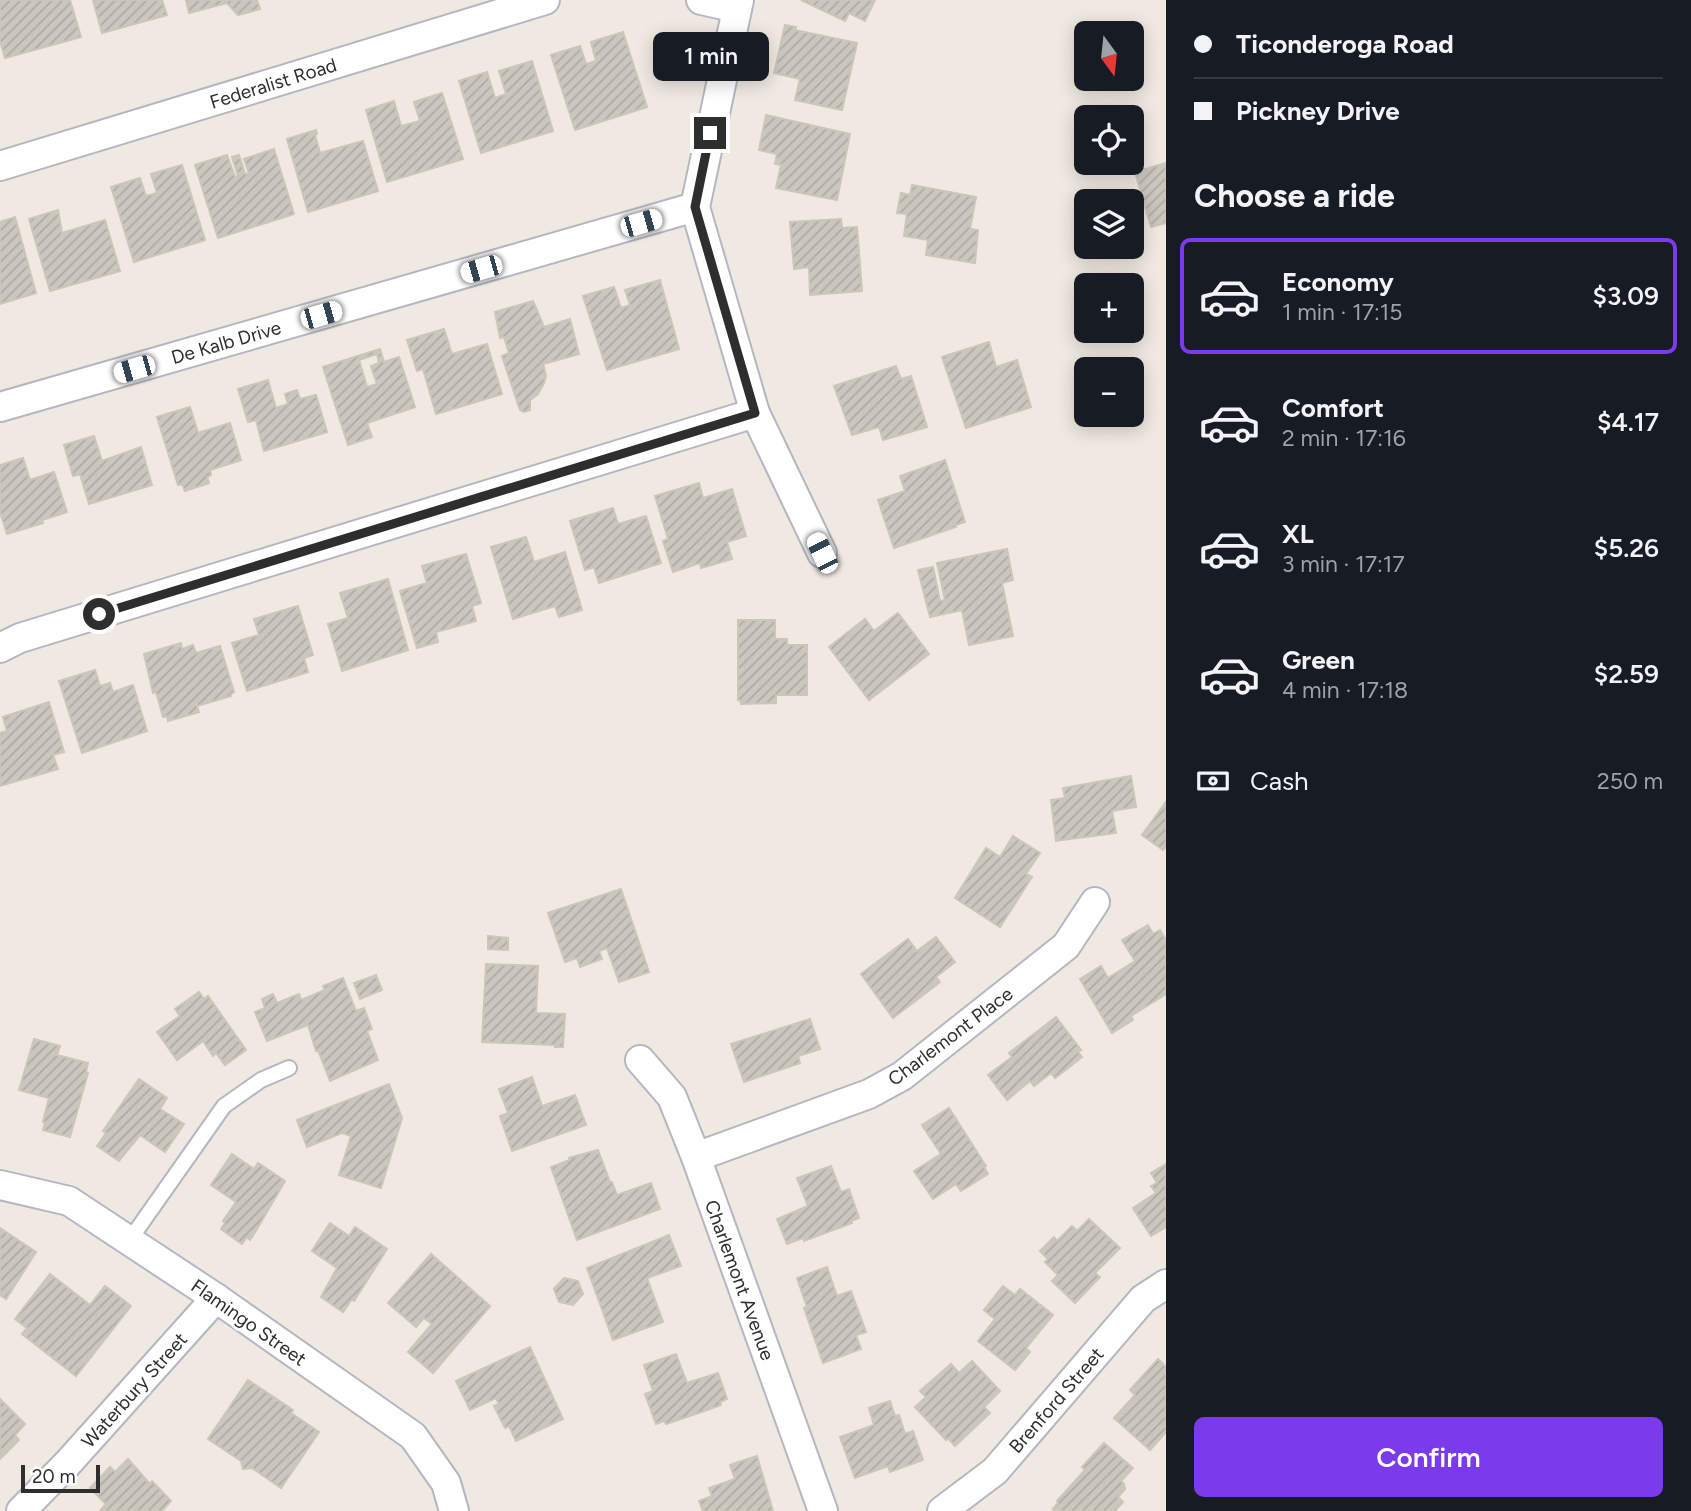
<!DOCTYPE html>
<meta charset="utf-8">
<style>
:root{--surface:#171b24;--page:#20242c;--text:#f1f3f6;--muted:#9ea1a6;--line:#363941;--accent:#7c3aed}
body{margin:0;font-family:Figtree,sans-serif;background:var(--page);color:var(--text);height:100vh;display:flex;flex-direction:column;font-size:26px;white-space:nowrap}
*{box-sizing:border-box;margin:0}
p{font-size:23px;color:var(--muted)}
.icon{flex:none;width:38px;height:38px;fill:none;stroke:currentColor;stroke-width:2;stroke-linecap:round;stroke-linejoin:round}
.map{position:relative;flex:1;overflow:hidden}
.panel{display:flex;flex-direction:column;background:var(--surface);width:525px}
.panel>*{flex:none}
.banner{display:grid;align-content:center;height:154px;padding:0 28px;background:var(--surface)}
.needle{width:46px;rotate:165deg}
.fabs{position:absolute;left:1074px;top:21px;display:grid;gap:14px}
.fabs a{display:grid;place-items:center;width:70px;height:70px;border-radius:10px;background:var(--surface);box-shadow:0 4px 18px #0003;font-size:35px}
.scale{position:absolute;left:21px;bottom:18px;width:79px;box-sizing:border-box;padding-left:7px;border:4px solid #2e2e2e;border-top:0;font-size:19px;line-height:24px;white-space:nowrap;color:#2e2e2e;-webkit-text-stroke:5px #fff;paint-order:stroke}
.end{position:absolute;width:32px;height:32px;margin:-16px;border:9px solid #2e2e2e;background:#fff;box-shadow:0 0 0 4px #fff}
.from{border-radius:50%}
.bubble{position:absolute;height:49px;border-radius:10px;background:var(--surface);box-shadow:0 4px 18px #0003;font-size:23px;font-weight:600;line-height:49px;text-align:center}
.car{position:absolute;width:21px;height:42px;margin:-21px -10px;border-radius:9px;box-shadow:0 0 5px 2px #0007;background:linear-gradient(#fff 24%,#345 0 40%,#fff 0 76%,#345 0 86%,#fff 0)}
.banner b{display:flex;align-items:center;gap:24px;height:66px;font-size:26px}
.banner b+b{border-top:2px solid var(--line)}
.banner i{width:18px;height:18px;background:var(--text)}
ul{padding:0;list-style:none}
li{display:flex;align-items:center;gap:21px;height:116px;margin:0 14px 10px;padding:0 14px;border:4px solid transparent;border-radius:10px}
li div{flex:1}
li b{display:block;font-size:26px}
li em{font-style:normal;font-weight:600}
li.active{border-color:var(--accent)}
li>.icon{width:63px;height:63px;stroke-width:1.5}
h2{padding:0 28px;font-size:32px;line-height:84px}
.pay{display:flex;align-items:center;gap:18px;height:77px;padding:0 28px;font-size:26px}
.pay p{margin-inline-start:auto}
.button{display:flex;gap:14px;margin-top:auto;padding:14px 28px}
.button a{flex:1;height:80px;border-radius:10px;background:var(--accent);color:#fff;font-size:28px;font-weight:600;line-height:80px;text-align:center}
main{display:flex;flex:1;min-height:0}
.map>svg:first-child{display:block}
.building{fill:url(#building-hatch);stroke:#cbc5ba;stroke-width:2;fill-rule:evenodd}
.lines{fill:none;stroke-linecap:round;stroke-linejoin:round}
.service-casing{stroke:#b4b7c1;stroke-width:18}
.minor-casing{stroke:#b4b7c1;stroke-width:32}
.service{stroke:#fff;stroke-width:14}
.minor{stroke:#fff;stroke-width:28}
.route{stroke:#2e2e2e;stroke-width:9}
.labels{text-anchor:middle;stroke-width:6;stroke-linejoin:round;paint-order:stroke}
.street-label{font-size:19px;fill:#2e2e2e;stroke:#fff}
</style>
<main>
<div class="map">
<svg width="1166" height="1511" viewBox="0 0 1166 1511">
<defs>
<pattern id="building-hatch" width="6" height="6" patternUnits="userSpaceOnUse" patternTransform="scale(1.75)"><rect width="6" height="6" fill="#cbc7bf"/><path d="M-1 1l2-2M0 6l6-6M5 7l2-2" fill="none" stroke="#afaba4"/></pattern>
</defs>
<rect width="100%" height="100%" fill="#efe9e1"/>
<g class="building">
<polygon points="0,0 70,0 81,37 5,58 0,41"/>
<polygon points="93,0 162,0 167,15 102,33"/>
<polygon points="186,0 257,0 260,9 238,15 227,3 189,13"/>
<polygon points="801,0 875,0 865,21 849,13 845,21"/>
<polygon points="785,25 796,27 795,30 857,43 842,110 795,100 800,79 774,73"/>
<polygon points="623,32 647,107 575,130 551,55 580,46 586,64 596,61 591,42"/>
<polygon points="532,61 553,131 481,153 459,81 487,72 495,98 506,94 499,71"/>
<polygon points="442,93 463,159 387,182 366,110 394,101 401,126 420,121 414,102"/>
<polygon points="766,115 850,134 837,200 776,188 781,165 775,164 777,154 759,150"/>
<polygon points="316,130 317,134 315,135 320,153 363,141 378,191 308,212 287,139"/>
<polygon points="274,149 294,214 218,238 195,165 227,155 235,177 238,176 232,157 239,155 245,174 249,173 244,159"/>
<polygon points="1166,163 1166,223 1151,227 1135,172"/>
<polygon points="182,165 205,240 134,262 111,187 140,178 146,196 157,193 151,174"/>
<polygon points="912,185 976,197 970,229 978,230 975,263 926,255 928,240 904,236 907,214 897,213 901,193 910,195"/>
<polygon points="58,210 62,233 105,220 120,271 50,291 29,219"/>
<polygon points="15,217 36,293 0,304 0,222"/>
<polygon points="841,219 842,228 857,227 862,291 810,295 809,267 794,269 790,222"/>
<polygon points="660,280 679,349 607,370 583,296 614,287 621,308 630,305 625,290"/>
<polygon points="533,301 544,327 570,319 579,354 543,364 546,376 544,383 538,394 530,400 530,410 524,412 520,410 502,356 509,353 504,337 500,338 495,312"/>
<polygon points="444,329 452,354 487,344 502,394 436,414 423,369 417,371 407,340"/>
<polygon points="989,342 996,367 1017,360 1031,407 966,428 942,357"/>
<path d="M380,349L384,362L399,357L415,407L367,423L372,437L348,445L323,367ZM377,354L379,363L371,366L377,384L367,387L359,360Z"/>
<polygon points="896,366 901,379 911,376 927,427 883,440 879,427 852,435 834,386"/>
<polygon points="268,380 276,408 288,404 285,394 297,390 300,399 316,395 327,432 264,451 256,420 248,422 238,389"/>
<polygon points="190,407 198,433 230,423 241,460 210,470 211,475 207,477 209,483 185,491 182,484 178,485 157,417"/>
<polygon points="94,436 102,461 141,447 152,485 89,504 80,474 73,476 64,445"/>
<polygon points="23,458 30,480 54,472 67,512 42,520 43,523 7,534 0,512 0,465"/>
<polygon points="945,460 965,522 955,525 956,527 894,548 878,500 905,491 900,476"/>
<polygon points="699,483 703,498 732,489 746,536 727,542 732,559 701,568 700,563 673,572 663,541 668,539 655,496"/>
<polygon points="613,508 618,524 646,516 661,563 599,583 594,567 585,570 570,521"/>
<polygon points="526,537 534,562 565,552 582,610 559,617 555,606 513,619 491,547"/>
<polygon points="1007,549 1013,580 1002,583 1013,636 969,645 962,610 930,617 918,570 933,567 940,601 945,600 937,563"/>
<polygon points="466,554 481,603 472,606 476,621 436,632 438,642 417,648 400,591 427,583 422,566"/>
<polygon points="388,579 408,650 342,671 328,624 348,618 340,593"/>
<polygon points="298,606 313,655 304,658 308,672 247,691 232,643 259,635 254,619"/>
<polygon points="898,613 929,654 869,700 829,647 865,619 874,631"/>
<polygon points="738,620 775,620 775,639 787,639 787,645 807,645 807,695 776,695 776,703 741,704 740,700 738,700"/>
<polygon points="181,643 182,649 193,645 196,653 220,646 234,692 231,694 231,696 197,706 199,712 168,721 167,716 163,717 156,692 153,693 144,654"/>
<polygon points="95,670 100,686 110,683 113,692 133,685 147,731 82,753 59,681"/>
<polygon points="49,702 64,752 53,755 58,769 0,786 0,733 7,731 3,717"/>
<polygon points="1131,776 1136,807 1112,811 1116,833 1056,841 1051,800 1065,798 1063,788"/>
<polygon points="1166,802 1166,847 1163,850 1142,835"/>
<polygon points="1013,836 1040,853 1026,874 1032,877 1000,927 955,898 986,848 1000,857"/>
<polygon points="621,889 649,972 619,982 607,948 599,951 602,959 580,967 577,958 565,962 548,913"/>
<polygon points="1148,925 1153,934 1160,930 1166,940 1166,994 1131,1016 1133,1020 1112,1033 1080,979 1101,966 1108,978 1135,961 1122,940"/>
<polygon points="488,936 508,938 508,950 488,949"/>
<polygon points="936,937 955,962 936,977 940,982 893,1018 861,974 908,939 917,951"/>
<polygon points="486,964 538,966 536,1013 565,1014 563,1047 555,1047 555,1045 482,1042"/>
<polygon points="376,975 382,990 360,999 354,983"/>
<polygon points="343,978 356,1011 364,1008 372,1029 367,1031 378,1060 330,1081 318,1050 316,1051 308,1025 267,1041 255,1012 265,1008 262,999 273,994 277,1003 299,994 301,1000 325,990 323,986"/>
<polygon points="199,992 204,999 208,996 246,1050 225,1065 216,1053 213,1056 203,1041 177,1060 157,1032 180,1016 175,1009"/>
<polygon points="1056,1017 1081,1050 1078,1052 1082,1057 1055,1078 1051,1073 1034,1086 1030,1081 1007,1100 988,1075 1012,1057 1009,1053"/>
<polygon points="810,1019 820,1049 798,1056 800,1063 744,1082 731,1044"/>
<polygon points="34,1039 60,1046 57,1055 88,1063 86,1072 88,1073 70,1137 43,1130 45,1123 43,1122 49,1098 19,1090"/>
<polygon points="532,1077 542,1106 575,1095 586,1125 512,1151 500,1116 508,1113 499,1089"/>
<polygon points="139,1079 167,1098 160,1109 184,1124 165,1152 140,1135 119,1161 97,1146 106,1133 103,1131"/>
<polygon points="389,1084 402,1118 381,1188 339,1175 351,1136 342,1133 307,1147 297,1120"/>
<polygon points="949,1108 986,1166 984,1167 988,1174 961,1191 956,1184 933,1199 914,1171 941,1154 922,1125"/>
<polygon points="598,1150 610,1182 612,1182 617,1195 651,1183 660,1209 577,1240 551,1167 570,1160 569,1158"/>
<polygon points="232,1154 254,1169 258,1163 285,1181 257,1229 250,1240 247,1237 242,1244 221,1229 225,1223 223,1221 236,1202 211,1185"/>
<polygon points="1166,1164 1166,1227 1151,1236 1133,1208 1156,1193 1151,1186 1157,1183 1151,1173"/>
<polygon points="831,1166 841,1192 849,1189 859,1218 851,1221 852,1223 804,1241 803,1238 787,1244 777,1219 808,1206 797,1178"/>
<polygon points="1089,1219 1120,1248 1095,1273 1100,1277 1075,1303 1052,1281 1058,1275 1045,1262 1048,1259 1040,1251 1054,1237 1057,1241 1072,1226 1077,1231"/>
<polygon points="330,1223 349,1236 355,1227 387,1249 354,1301 352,1299 343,1312 321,1297 337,1268 312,1251"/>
<polygon points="0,1228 36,1252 6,1299 0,1295"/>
<polygon points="669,1235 681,1266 647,1278 663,1322 613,1340 587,1268"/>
<polygon points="431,1254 490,1306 433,1373 408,1352 432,1324 424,1318 416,1327 388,1303"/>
<polygon points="827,1267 837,1296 851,1291 866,1332 856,1335 861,1349 823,1363 804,1308 807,1307 797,1278"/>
<polygon points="50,1274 90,1305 105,1286 131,1306 76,1376 22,1334 27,1328 15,1319"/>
<polygon points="564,1278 578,1281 583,1294 573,1305 559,1302 554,1289"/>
<polygon points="1003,1286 1015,1295 1020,1289 1053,1315 1026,1348 1030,1352 1015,1370 978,1341 995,1319 984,1310"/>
<polygon points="530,1347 563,1419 516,1441 509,1426 505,1428 494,1406 499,1404 496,1398 470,1410 456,1381"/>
<polygon points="676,1354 687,1383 718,1373 727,1399 720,1402 721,1405 710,1409 666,1424 664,1421 656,1424 645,1394 653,1391 644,1365"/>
<polygon points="1158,1359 1166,1367 1166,1432 1150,1450 1114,1418 1135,1395 1130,1390"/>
<polygon points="972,1361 1000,1391 984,1407 990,1413 955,1446 948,1438 946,1440 915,1407 926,1397 920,1391 951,1364 959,1373"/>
<polygon points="248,1380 293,1410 291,1413 319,1432 281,1488 252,1468 243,1469 241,1461 208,1439"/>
<polygon points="0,1399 25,1424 15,1435 19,1440 0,1459"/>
<polygon points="890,1401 895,1416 899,1415 905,1434 913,1431 923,1460 890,1472 888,1466 855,1478 840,1437 874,1425 869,1408"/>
<polygon points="1104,1443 1133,1468 1121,1481 1124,1484 1125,1489 1118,1497 1123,1502 1115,1511 1055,1511 1053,1509 1058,1503 1057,1501 1085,1470 1082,1467"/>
<polygon points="757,1456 773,1511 703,1511 699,1501 712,1496 709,1488 735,1479 730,1465"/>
<polygon points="128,1459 150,1484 152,1481 171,1501 162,1511 100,1511 106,1504 90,1488 110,1467 115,1472"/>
</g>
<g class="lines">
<g class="service-casing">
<polyline id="service" points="129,1241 224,1106 261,1080 289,1068"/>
</g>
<g class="minor-casing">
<g id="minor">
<polyline points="701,0 737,8"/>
<polyline points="739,0 695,207 755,413 822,553"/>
<polyline points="0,166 545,0"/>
<polyline points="0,407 695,207"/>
<polyline points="0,648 20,638 755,413"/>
<polyline points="640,1060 672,1097 696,1157 823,1511"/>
<polyline points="696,1157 869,1094 902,1076 1066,946 1095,902"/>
<polyline points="0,1185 69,1201 216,1298 413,1436 446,1483 454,1511"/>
<polyline points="21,1511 68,1463 216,1298"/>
<polyline points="942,1511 995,1471 1143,1299 1166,1284"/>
</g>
</g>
<use href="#service" class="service"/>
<use href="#minor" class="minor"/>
</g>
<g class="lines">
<polyline class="route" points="99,614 755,413 695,207 710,133"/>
</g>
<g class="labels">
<g class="street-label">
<text transform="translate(273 83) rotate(-17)" y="7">Federalist Road</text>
<text transform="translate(226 342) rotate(-16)" y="7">De Kalb Drive</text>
<text transform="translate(950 1036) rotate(-37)" y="7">Charlemont Place</text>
<text transform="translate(740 1280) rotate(70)" y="7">Charlemont Avenue</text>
<text transform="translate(249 1322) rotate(35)" y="7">Flamingo Street</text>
<text transform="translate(134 1390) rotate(-48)" y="7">Waterbury Street</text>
<text transform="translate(1056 1400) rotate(-49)" y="7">Brenford Street</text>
</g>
</g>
</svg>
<div class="fabs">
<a><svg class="needle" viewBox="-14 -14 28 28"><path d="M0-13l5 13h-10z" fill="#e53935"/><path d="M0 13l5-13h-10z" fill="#9ea1a6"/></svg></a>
<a><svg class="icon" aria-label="locate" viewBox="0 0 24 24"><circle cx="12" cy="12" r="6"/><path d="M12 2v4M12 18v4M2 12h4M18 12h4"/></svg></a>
<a><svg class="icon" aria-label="layers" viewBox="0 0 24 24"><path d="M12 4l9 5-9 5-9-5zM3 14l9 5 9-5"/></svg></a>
<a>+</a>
<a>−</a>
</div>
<div class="scale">20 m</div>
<i class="end from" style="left:99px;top:614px"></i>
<i class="end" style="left:710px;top:133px"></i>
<div class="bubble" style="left:653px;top:32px;width:116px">1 min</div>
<i class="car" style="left:641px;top:223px;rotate:74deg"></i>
<i class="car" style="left:481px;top:269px;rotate:254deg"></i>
<i class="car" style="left:321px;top:315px;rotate:74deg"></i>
<i class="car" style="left:134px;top:369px;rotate:254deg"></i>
<i class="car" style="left:822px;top:553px;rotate:334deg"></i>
</div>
<section class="panel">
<div class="banner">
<b><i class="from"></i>Ticonderoga Road</b>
<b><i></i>Pickney Drive</b>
</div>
<h2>Choose a ride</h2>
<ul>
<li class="active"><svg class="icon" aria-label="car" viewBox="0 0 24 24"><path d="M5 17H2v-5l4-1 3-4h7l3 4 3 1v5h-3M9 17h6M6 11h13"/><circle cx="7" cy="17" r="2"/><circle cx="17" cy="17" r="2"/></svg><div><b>Economy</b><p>1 min · 17:15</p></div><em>$3.09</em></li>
<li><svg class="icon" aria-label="car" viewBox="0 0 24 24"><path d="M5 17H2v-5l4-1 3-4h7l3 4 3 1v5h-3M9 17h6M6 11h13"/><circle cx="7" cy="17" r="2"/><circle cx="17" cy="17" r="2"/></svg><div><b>Comfort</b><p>2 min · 17:16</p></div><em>$4.17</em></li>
<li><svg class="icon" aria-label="car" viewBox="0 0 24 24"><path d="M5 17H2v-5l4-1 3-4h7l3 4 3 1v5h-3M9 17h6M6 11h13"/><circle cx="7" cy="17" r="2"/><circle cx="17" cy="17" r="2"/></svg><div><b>XL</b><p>3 min · 17:17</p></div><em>$5.26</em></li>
<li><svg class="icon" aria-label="car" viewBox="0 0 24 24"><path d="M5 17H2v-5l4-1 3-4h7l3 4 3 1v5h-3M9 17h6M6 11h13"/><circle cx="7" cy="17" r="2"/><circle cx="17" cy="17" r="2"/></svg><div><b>Green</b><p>4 min · 17:18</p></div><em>$2.59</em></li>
</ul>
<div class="pay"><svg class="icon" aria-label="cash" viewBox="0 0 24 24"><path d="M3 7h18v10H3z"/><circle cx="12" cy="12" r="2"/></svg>Cash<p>250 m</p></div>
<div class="button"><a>Confirm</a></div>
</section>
</main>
